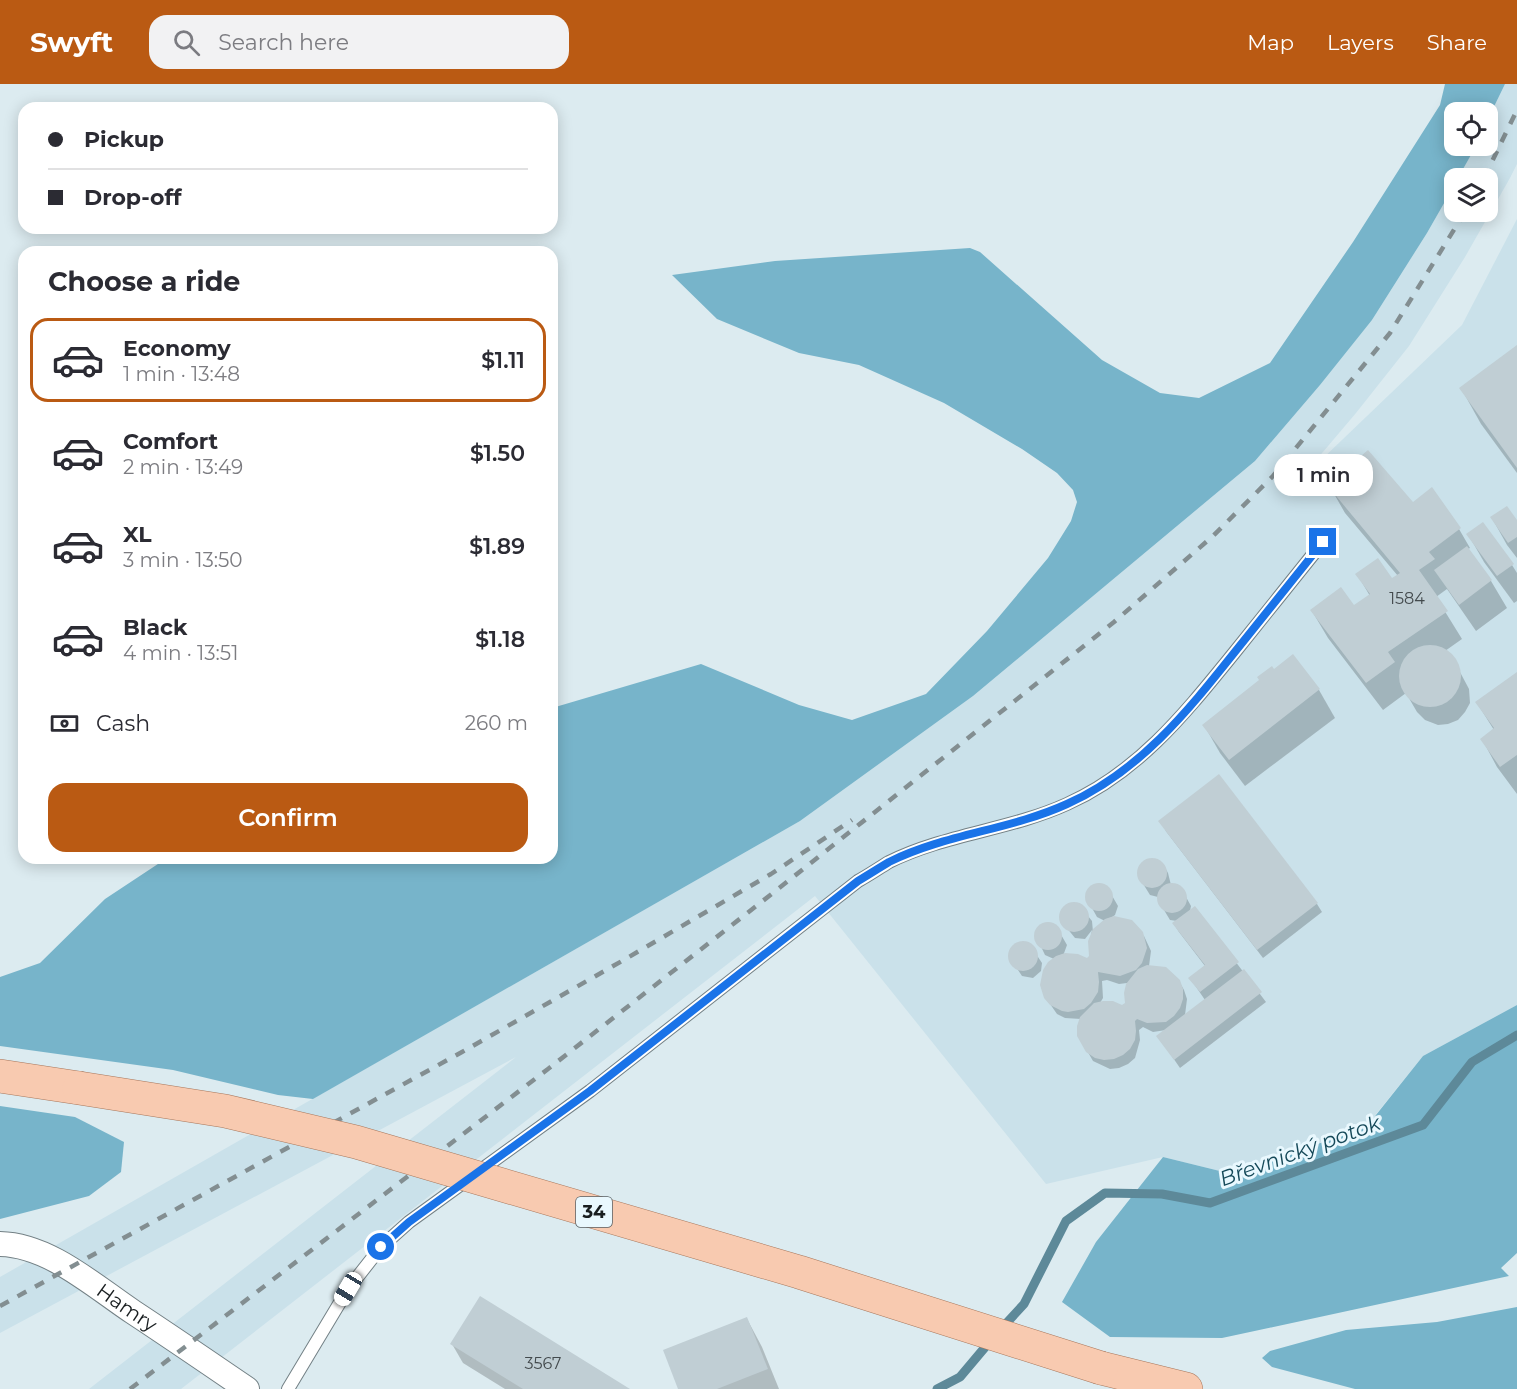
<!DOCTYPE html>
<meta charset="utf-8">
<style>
:root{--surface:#fff;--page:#f2f2f3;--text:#2b2b33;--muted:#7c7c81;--line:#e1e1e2;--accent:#ba5a13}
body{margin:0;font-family:Montserrat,sans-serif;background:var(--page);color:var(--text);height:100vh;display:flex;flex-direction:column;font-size:22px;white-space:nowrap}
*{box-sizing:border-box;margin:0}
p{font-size:20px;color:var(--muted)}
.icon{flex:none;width:33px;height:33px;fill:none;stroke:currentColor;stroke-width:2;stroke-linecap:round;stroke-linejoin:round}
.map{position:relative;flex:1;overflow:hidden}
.sheet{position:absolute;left:18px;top:162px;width:540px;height:618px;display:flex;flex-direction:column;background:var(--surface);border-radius:18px;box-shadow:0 3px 15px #0003}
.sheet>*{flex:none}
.hud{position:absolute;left:18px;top:18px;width:540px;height:132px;border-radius:18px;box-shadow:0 3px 15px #0003;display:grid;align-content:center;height:132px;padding:0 30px;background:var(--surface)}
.buttons{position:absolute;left:1444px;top:18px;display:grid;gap:12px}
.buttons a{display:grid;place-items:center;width:54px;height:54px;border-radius:12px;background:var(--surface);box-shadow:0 3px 15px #0003;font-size:30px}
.end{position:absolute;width:27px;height:27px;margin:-14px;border:8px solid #1a73e8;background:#fff;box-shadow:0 0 0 3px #fff}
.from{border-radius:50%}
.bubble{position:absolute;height:42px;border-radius:18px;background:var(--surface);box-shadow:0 3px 15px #0003;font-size:20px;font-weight:600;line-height:42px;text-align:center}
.car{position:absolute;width:18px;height:36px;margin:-18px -9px;border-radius:8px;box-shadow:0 0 4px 2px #0007;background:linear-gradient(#fff 24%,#345 0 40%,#fff 0 76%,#345 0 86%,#fff 0)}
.hud b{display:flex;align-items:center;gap:21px;height:57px;font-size:22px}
.hud b+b{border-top:2px solid var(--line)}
.hud i{width:15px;height:15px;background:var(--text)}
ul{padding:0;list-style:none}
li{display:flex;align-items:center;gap:18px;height:84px;margin:0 12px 9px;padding:0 18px;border:3px solid transparent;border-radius:18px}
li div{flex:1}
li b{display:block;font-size:22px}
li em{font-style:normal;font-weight:600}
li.on{border-color:var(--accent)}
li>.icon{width:54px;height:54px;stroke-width:1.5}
h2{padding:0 30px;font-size:27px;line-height:72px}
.pay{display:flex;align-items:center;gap:15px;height:66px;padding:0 30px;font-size:22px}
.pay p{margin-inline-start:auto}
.action{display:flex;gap:12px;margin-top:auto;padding:12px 30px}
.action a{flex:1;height:69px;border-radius:18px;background:var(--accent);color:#fff;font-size:24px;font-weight:600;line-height:69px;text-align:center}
header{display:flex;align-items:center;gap:36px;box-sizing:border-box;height:84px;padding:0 30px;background:var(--accent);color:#fff}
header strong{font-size:28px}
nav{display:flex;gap:33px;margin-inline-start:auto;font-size:21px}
.search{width:420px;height:54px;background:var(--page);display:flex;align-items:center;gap:15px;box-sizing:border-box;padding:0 21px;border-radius:18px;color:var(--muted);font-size:22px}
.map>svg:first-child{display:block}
.built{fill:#cae1ea}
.forest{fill:#77b4ca}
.shadow{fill:#0003;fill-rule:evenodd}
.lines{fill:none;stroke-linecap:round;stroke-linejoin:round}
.stream{stroke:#5d8999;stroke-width:9}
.building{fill:#c0ced4}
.lane-casing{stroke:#738085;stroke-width:14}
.street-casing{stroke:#738085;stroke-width:26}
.primary-casing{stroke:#a7775c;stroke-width:34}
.lane{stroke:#fff;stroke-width:12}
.street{stroke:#fff;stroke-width:24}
.primary{stroke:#f8cab0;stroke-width:33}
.rail{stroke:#838e91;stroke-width:4.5;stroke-dasharray:10 10;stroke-linecap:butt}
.primary-bridge-casing{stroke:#a7775c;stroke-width:34;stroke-linecap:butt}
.primary-bridge{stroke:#f8cab0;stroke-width:33}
.route{stroke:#1a73e8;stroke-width:8}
.labels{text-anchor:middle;stroke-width:6;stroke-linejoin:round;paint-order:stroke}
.number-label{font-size:16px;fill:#434a4d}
.shield{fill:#e9f8fe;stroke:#575f63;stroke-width:1.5}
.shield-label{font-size:18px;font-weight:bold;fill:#191e20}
.street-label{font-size:20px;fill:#191e20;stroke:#e9f8fe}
.water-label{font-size:21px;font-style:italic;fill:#154959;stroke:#e9f8fe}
</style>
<header>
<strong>Swyft</strong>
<div class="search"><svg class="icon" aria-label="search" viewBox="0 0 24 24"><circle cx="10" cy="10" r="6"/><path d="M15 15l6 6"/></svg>Search here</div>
<nav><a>Map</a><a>Layers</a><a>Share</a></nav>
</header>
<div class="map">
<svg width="1517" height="1305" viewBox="0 0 1517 1305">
<rect width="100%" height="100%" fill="#dcebf0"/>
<polygon class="built" points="1505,0 1517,0 1517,80 1510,94 1465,173 1409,262 1356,329 1295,401 1462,241 1517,135 1517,921 1423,972 1368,1040 1236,1091 1163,1073 1046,1100 815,812 181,1305 89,1305 516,973 0,1249 0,1193 800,737 973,612 1255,377 1320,301 1372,236 1427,149 1455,100 1455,128 1488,128 1488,94 1458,94 1476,62 1488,62 1488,35"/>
<g class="forest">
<polygon points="1445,0 1505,0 1488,35 1488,28 1455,28 1455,62 1476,62 1458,94 1455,94 1455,100 1427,149 1372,236 1320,301 1255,377 973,612 800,737 313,1015 278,1011 173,986 0,962 0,893 40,879 105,815 167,774 552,774 552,624 701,580 799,621 852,636 926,610 987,547 1048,474 1071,437 1077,418 1073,406 1057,389 1022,365 944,319 859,281 799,269 717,235 672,191 775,177 970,164 980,168 1102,276 1160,309 1199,314 1270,279 1353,158 1440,21"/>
<polygon points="1517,921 1517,1169 1501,1184 1509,1192 1222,1254 1110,1253 1062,1218 1096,1158 1163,1073 1236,1091 1368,1041 1423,972"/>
<polygon points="0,1022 75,1033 124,1058 121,1088 89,1112 0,1135"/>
<polygon points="1517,1223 1517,1305 1355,1305 1272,1283 1262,1274 1270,1267 1346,1246 1437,1238"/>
</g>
<g class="shadow">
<polygon points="1517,263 1517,389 1481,340 1461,304"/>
<polygon points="1329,401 1412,420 1459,445 1470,464 1468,465 1491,497 1507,524 1476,547 1447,505 1436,513 1462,555 1445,567 1452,573 1469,605 1470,619 1465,628 1458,636 1448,640 1438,641 1425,636 1417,628 1406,609 1383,626 1328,554 1312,527 1354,523 1370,512 1357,490 1392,496 1398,492 1345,429"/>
<polygon points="1492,434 1517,438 1517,474 1507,461"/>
<polygon points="1468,450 1512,481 1517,489 1517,517 1514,519 1484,478"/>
<polygon points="1293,572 1319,606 1335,634 1245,702 1220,669 1204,641"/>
<polygon points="1517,590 1517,710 1497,683 1482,655 1494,646 1477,619"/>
<polygon points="1165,746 1317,820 1322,828 1263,874"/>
<path d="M1156,775L1163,780L1168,789L1171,801L1181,804L1191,822L1190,827L1195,824L1266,918L1180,984L1158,952L1166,946L1153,948L1143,943L1139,946L1140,956L1135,974L1128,980L1119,984L1110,985L1093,977L1078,951L1081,935L1065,934L1057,930L1048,917L1054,875L1045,871L1036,852L1038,844L1047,839L1056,842L1067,861L1063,872L1087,876L1090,873L1089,863L1092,846L1085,855L1075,854L1062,838V828L1070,821H1079L1092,837L1093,848L1105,837L1097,833L1087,815L1088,807L1096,801L1107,803L1118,822L1115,831L1108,836L1144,852L1151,867L1149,882L1179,897L1184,906L1187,915L1185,931L1205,916L1190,894L1205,882L1179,848L1174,840L1177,837L1170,836L1158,816V813L1150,811L1142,798L1138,789L1141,781L1145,777ZM1107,896L1119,900L1127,899V920L1122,923L1100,919L1103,914L1102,897Z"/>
<polygon points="1021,859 1030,861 1042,879 1041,887 1033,894 1022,892 1010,874 1012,864"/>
<polygon points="747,1235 762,1263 779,1305 680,1305"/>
<polygon points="452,1260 627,1305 505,1305 463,1279"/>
</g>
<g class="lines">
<g class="stream">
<polyline points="1001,1245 1024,1220 1066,1137 1105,1109 1162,1110 1210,1119 1423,1041 1472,978 1517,951"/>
<polyline points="937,1305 960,1293 992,1255"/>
</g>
</g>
<g class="building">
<polygon points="1517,261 1517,384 1459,304"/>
<polygon points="1368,366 1413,418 1432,403 1461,444 1429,468 1435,475 1419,486 1448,527 1388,568 1395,578 1366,599 1310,526 1341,503 1354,521 1370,510 1355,490 1378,474 1392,494 1400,489 1327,401"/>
<polygon points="1507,422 1517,436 1517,453 1508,459 1490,433"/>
<polygon points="1483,438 1514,480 1497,492 1466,450"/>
<polygon points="1467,462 1492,496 1459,521 1434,486"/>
<circle cx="1430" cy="592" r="31"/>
<polygon points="1293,570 1320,605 1229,676 1202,641 1259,596 1257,593 1272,582 1274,585"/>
<polygon points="1517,588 1517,671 1500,683 1480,655 1494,644 1475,618"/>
<polygon points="1219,690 1318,819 1257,866 1158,737"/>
<circle cx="1152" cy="789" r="15"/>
<circle cx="1172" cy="814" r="15"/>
<circle cx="1099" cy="813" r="14"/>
<circle cx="1074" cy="833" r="15"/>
<polygon points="1195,822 1239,878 1200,908 1188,894 1205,881 1172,839"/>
<polygon points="1114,832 1132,836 1143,848 1147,864 1142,879 1136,886 1120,892 1098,888 1099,898 1098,908 1091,919 1084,925 1068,928 1062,927 1050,921 1044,914 1040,901 1043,886 1048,878 1056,872 1065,869 1078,870 1087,874 1089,872 1088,857 1093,845 1105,835"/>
<circle cx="1048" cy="852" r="14"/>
<circle cx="1023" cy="872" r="15"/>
<polygon points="1147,881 1166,883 1180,896 1183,905 1183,915 1180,924 1174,932 1166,938 1147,939 1137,935 1135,937 1136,947 1135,956 1130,965 1123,971 1114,975 1104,976 1095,974 1086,968 1077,952 1077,942 1080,933 1094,919 1103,917 1113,917 1122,921 1125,919 1124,909 1126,900 1138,885"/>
<polygon points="1244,885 1262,908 1174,976 1156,952"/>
<polygon points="480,1212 630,1305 523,1305 450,1260"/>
<polygon points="747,1233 768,1285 717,1305 678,1305 663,1266"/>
</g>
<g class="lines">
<g class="lane-casing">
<path id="lane" d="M288,1305L348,1205L381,1163L409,1138L590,1007L858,797C869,791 879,784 889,778C945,750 1010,746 1067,720C1139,688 1186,628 1234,569C1264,532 1293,495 1323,458"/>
</g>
<g class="street-casing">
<g id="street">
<path id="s1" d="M0,1160C49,1161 94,1202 133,1228C171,1253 209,1279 247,1305"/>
</g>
</g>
<g class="primary-casing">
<g id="primary">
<polyline points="0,992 79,1004"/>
<polyline points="1101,1284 1186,1305"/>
</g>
</g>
<use href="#lane" class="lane"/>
<use href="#street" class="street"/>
<use href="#primary" class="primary"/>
<g class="rail">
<polyline points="1484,94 1517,26"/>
<polyline points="0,1222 462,968 622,877 771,790 852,736"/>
<polyline points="130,1305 548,985 778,805 1114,538 1213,452 1273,392 1390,249 1465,128"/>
</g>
<g class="primary-bridge-casing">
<polyline id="primary-bridge" points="79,1004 225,1027 356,1058 799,1188 1101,1284"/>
</g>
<use href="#primary-bridge" class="primary-bridge"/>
</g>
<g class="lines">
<path class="route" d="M381,1163L409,1138L590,1007L858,797C868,791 879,784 889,778C945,750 1010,746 1067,720C1139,688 1187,628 1234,569C1264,532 1293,495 1323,458"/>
</g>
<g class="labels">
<g class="number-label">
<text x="1407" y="520">1584</text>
<text x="543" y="1285">3567</text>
</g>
<rect class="shield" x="576" y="1113" width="36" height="30" rx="4.5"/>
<g class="shield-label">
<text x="594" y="1134">34</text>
</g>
<g class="street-label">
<text dy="7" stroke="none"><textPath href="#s1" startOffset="144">Hamry</textPath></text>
</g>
<g class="water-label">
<text transform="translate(1300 1067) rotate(-20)" y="7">Břevnický potok</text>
</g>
</g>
</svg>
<div class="buttons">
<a><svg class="icon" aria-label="locate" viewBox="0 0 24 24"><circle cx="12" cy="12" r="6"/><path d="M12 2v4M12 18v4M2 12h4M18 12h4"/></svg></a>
<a><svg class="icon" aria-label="layers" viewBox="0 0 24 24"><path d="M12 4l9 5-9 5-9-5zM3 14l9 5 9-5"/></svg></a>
</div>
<i class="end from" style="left:381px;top:1163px"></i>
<i class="end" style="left:1323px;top:458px"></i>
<div class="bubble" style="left:1274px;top:370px;width:99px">1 min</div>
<i class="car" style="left:348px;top:1205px;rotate:211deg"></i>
<div class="hud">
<b><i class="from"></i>Pickup</b>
<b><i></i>Drop-off</b>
</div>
<section class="sheet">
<h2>Choose a ride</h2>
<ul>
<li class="on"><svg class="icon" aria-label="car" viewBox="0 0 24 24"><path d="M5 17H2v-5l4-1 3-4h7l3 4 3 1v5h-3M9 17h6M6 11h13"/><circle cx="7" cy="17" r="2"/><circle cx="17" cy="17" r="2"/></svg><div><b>Economy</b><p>1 min · 13:48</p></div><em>$1.11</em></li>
<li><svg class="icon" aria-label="car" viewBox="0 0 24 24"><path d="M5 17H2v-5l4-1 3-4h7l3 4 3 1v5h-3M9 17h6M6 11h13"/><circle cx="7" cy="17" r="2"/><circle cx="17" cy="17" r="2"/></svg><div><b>Comfort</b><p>2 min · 13:49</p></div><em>$1.50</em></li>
<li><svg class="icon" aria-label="car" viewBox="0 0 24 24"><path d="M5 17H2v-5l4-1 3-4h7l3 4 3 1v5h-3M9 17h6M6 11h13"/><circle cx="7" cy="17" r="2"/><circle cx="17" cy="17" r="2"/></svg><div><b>XL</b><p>3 min · 13:50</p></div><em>$1.89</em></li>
<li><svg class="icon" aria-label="car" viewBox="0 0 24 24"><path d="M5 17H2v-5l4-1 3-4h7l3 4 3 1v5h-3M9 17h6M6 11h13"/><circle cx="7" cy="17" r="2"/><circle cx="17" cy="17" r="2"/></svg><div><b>Black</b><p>4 min · 13:51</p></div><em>$1.18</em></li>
</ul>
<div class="pay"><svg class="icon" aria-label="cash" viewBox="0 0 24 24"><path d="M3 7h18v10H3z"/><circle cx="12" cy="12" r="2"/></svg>Cash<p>260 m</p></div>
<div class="action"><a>Confirm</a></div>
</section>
</div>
